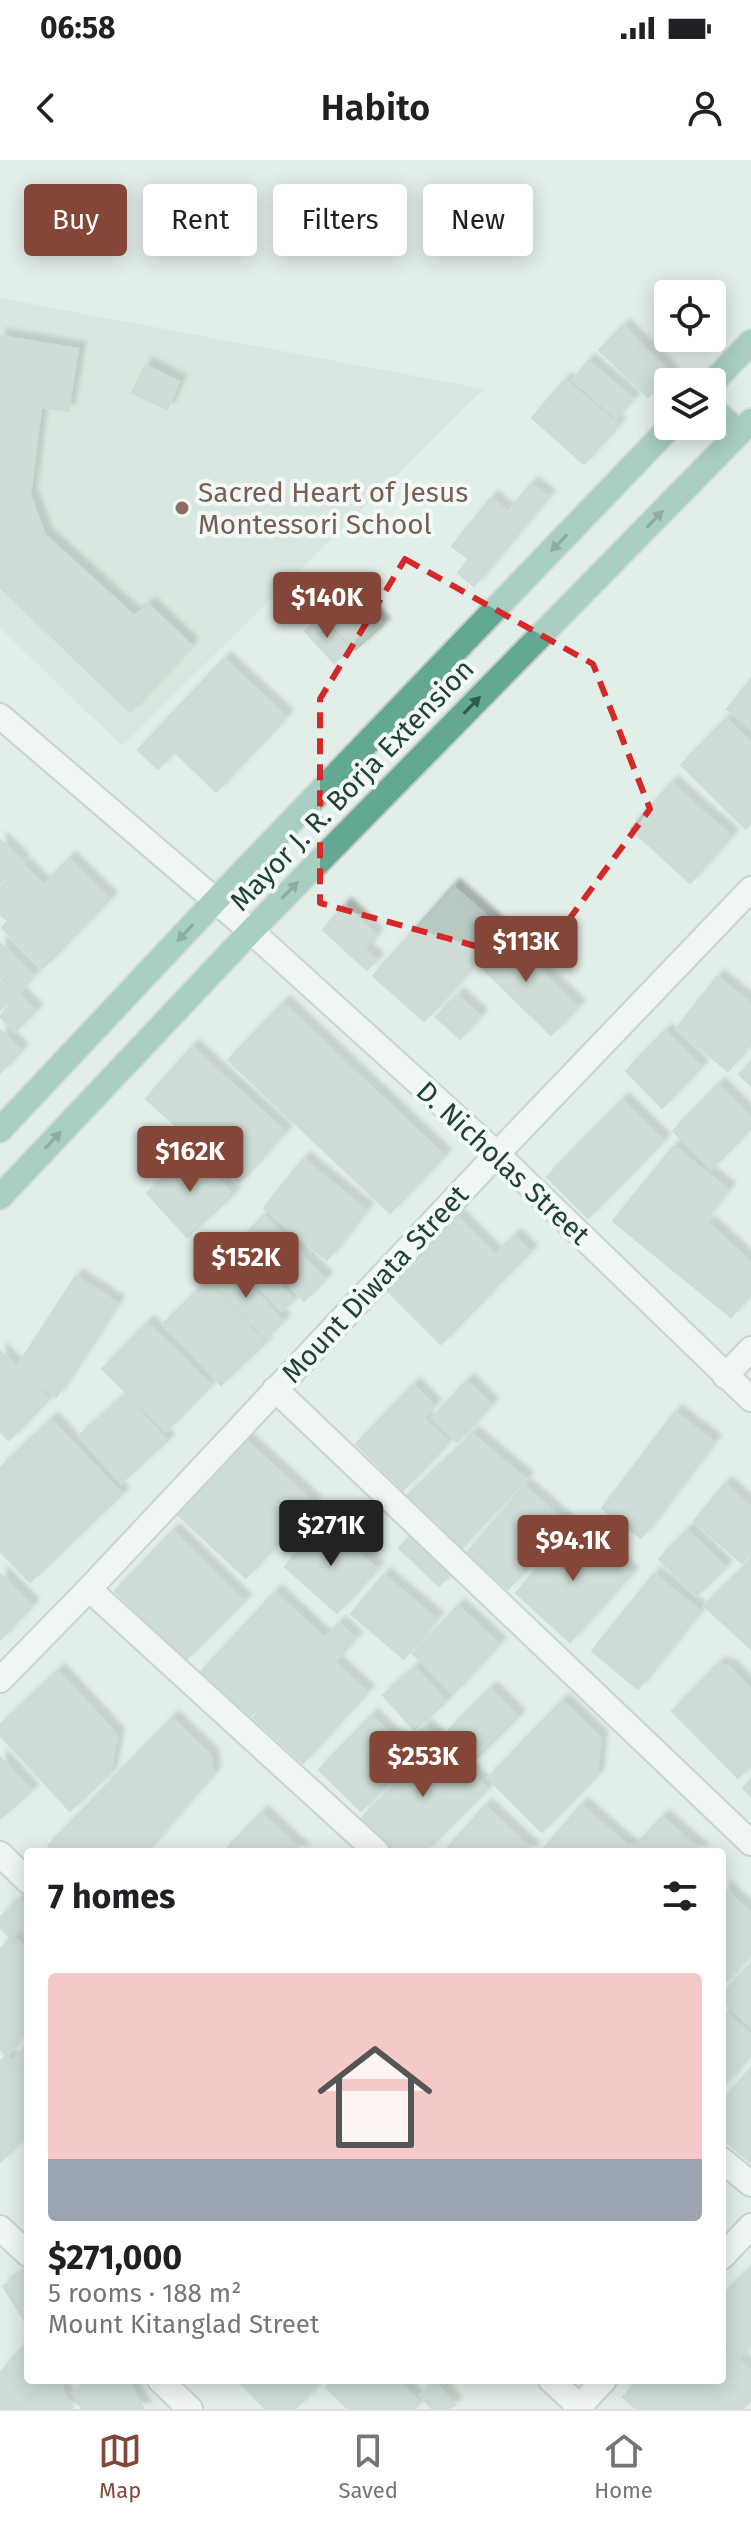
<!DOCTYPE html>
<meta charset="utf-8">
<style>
:root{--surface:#fff;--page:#f2f2f2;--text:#202124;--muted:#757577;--line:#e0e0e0;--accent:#844637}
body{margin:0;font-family:"Fira Sans",sans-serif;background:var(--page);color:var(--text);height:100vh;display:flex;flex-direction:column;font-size:30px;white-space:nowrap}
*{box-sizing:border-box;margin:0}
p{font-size:26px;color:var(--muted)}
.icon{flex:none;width:44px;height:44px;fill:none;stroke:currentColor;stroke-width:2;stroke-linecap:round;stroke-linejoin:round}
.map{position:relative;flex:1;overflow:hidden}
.sheet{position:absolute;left:24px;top:1688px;width:702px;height:536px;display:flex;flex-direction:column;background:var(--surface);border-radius:8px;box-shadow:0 4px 20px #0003}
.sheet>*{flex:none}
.guide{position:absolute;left:24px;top:24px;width:704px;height:72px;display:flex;gap:16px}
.buttons{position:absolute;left:654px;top:120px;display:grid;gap:16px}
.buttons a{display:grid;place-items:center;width:72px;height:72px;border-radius:8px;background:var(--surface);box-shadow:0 4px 20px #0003;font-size:40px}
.price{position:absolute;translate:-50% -68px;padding:0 18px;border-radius:8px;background:var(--accent);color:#fff;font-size:26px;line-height:52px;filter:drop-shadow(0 2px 4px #0008)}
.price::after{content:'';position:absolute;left:50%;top:48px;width:24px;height:18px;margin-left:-12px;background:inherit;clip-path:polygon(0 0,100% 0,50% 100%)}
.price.selected{background:#222;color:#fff}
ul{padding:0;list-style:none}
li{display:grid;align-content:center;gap:16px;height:424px;padding:0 24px}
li+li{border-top:2px solid var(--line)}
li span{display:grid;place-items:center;height:248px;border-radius:8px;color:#555}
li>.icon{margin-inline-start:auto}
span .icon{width:144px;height:144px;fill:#fffc;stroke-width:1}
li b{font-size:34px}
h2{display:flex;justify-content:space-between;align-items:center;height:96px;padding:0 24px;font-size:34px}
.tag{padding:0 28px;border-radius:8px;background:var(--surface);box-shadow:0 4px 20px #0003;font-size:28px;line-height:72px}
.tag.selected{background:var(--accent);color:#fff}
.status{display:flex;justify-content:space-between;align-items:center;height:56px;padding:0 40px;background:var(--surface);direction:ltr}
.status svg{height:22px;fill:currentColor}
header{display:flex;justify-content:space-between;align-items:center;height:104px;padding:0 24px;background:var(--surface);font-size:36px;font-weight:600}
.dock{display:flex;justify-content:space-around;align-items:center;height:112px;border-top:2px solid var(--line);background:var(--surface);font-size:22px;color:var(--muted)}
.dock a{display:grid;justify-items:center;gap:4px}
.dock .selected{color:var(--accent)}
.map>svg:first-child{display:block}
.built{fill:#d0ded7}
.building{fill:#b7c9c1;stroke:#b3c8bf;stroke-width:2;filter:url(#shadow)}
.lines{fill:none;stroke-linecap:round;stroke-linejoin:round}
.minor-casing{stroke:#a4b7af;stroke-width:28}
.major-casing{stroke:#c1cac7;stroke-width:28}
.minor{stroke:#fff;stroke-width:24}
.major{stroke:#62a893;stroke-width:24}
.oneway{fill:#305b4e}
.marked{fill:none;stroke:#d62828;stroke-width:6;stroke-dasharray:16 10;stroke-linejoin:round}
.education-dot{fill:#8d6e63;stroke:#f3faf6;stroke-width:3}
.labels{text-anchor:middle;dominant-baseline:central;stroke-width:8;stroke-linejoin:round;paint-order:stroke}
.education-label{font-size:28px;fill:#785e54;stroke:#f3faf6;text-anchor:start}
.street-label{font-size:28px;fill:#204137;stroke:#f3faf6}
</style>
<div class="status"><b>06:58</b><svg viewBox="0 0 49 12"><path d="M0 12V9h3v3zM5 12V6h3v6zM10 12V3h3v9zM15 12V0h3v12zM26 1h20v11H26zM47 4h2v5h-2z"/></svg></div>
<header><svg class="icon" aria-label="back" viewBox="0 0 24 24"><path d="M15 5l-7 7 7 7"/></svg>Habito<svg class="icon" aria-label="person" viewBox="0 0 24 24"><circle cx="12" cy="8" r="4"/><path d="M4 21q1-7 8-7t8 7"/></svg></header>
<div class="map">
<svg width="751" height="2249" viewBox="0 0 751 2249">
<defs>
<filter id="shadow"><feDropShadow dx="7" dy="-7" stdDeviation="2" flood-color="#0004"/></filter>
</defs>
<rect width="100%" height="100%" fill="#e2eee8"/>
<path class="built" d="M0 138 484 229 122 586 0 468Z"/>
<path class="building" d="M623 166 671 214 648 237 599 190Z
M0 176 78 189 68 251 41 247 30 335 45 375 134 456 149 445 191 485 130 552 0 427Z
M588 201 633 239 616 258 573 220Z
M145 205 179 222 167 249 132 233Z
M565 220 618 265 584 304 532 258Z
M531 324 548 337 474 426 458 413 469 399 452 386 491 338 508 352Z
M350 429 383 465 355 490 323 454Z
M320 458 349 489 334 503 305 471Z
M224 499 286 557 216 632 174 591 158 609 138 590Z
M751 519V569L727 549Z
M726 559 751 583V663L746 669 681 605Z
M671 623 731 676 690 723 631 669Z
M0 680 22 701 0 724Z
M69 699 110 739 43 808 2 768Z
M23 705 43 725 8 761 0 754V728Z
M453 726 498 766 467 800 474 806 424 861 373 816Z
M344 745 376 775 364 789 376 800 367 810 323 770Z
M501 772 578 847 551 875 474 800Z
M0 783 34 816 16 834 0 818Z
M717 817 751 844V883L728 911 676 869Z
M0 822 14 836 0 850Z
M19 835 35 851 15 872 0 856Z
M457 835 480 856 460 879 436 857Z
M283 843 444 996 390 1053 228 900Z
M0 870 21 891 0 913Z
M665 871 701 907 662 948 626 911Z
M192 887 285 972 239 1023 146 939Z
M751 903V926L739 914Z
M718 925 751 958V968L711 1009 673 971Z
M622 940 663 981 588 1058 547 1017Z
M674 986 728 1030 667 1105 613 1061Z
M192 990 233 1035 187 1077 147 1033Z
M303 999 366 1050 327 1100 264 1048Z
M264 1056 325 1119 304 1141 243 1077Z
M456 1056 495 1095 514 1076 530 1092 441 1184 385 1128Z
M708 1063 751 1103V1133L731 1157 667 1105Z
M242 1085 294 1140 282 1151 230 1097Z
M227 1102 283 1161 266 1178 209 1119Z
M76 1116 117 1143 56 1237 15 1210Z
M207 1122 265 1183 221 1225 163 1164Z
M147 1163 211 1225 166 1271 102 1209Z
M0 1191 49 1239 9 1280 0 1271Z
M467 1221 491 1245 457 1282 432 1258Z
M413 1225 434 1246 423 1258 449 1282 403 1330 356 1284Z
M125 1235 167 1281 121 1323 79 1276Z
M675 1252 714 1282 641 1378 602 1348Z
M51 1260 122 1334 30 1422 0 1391V1308Z
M472 1274 526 1319 456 1393 403 1340Z
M242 1277 314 1343 246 1418 175 1352Z
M725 1324 751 1347V1393L742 1403 694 1361Z
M524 1326 566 1362 508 1429 467 1393Z
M324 1362 377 1409 337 1453 285 1407Z
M576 1365 631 1414 570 1482 516 1433Z
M687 1370 725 1408 696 1436 659 1399Z
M173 1371 244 1441 185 1500 115 1431Z
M410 1376 450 1414 439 1426 399 1388Z
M751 1397V1489L704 1446 742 1409Z
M0 1414 32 1446 0 1480Z
M654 1414 700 1451 638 1529 592 1491Z
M384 1415 436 1459 404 1499 351 1454Z
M275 1432 323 1477 247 1560 199 1514Z
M458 1446 499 1484 454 1533 413 1494Z
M339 1463 355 1479 334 1502 367 1532 303 1603 253 1558Z
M718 1504 729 1507 751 1530V1605L738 1618 672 1551Z
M415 1507 446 1542 414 1570 383 1535Z
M58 1511 117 1575 110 1613 70 1651 0 1575V1565Z
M490 1529 518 1557 476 1599 448 1571Z
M562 1541 600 1578 597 1615 542 1672 488 1618Z
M371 1556 413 1597 361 1651 319 1610Z
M172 1558 211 1596 213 1614 146 1692H54L48 1686Z
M425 1566 487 1629 424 1692H388L358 1662 418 1602 409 1583Z
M0 1597 31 1631 0 1659Z
M751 1620V1636L743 1628Z
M581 1645 632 1689 629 1692H541Z
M485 1646 531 1689 529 1692H444Z
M261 1653 303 1692H224Z
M662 1657 702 1692H630Z
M723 1727 751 1754V1795L722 1825Z
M19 1740 28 1750V1762L11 1778 0 1767V1758Z
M12 1776 28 1790V1867L6 1896 0 1889V1790Z
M751 1804V1867L722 1840V1835Z
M722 1849 751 1875V1895L722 1927Z
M28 1885V1915L13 1900Z
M6 1896 28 1918V1974L0 2002V1902Z
M751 1908V2003L722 1978V1942Z
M751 2107V2186L739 2198 722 2181V2136Z
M28 2110V2162L26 2163 3 2126Z
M28 2181V2220H67L61 2227 73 2247 72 2249 0 2248V2213Z
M722 2184 751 2211V2240L742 2249H682L680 2247 678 2249H636L623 2237 639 2220H722Z
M95 2220H127L144 2249H82L72 2233Z
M237 2220H322L295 2249H266Z
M333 2220H397L420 2243 414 2249H348L326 2227Z
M435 2222 455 2245 447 2249H432L420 2235Z"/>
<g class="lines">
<g class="minor-casing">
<path id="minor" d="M0 556 251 771 497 994 751 1239
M725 1216 751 1189
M275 1229 751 1683
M89 1429 377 1692
M0 1520 89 1429 497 994 751 729
M0 1694 28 1721
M722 2000 751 2024
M0 2068 28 2094
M722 2097 751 2066
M160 2220 190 2249
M551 2220 579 2246
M577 2249 604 2220"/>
</g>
<g class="major-casing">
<path id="major" d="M712 223 751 182
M712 249 740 272
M0 970 216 740 671 266
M0 1037 251 771 751 261"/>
</g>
<use href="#minor" class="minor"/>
<use href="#major" class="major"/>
</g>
<defs><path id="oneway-solid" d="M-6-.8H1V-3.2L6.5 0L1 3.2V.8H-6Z" transform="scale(2)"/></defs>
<g class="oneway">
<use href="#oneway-solid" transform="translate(655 359) rotate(-46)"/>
<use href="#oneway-solid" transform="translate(559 383) rotate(134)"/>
<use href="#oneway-solid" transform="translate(472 545) rotate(-46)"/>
<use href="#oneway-solid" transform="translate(290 730) rotate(-46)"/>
<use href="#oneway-solid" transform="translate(185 773) rotate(133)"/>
<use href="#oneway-solid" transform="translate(53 980) rotate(-47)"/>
</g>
<path d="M0 0H751V2249H0ZM405 399 593 504 650 649 537 803 320 743V539Z" fill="#e2eee8" fill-opacity=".55" fill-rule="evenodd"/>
<path class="marked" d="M405 399 593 504 650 649 537 803 320 743V539Z"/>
<circle class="education-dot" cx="182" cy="348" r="8"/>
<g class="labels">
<g class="education-label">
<text x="198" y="332">Sacred Heart of Jesus<tspan x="198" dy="32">Montessori School</tspan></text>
</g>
<g class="street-label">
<text transform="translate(352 625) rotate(-46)">Mayor J. R. Borja Extension</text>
<text transform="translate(503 1003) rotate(43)">D. Nicholas Street</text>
<text transform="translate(375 1124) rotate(-47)">Mount Diwata Street</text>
</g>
</g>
</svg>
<div class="buttons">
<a><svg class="icon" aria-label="locate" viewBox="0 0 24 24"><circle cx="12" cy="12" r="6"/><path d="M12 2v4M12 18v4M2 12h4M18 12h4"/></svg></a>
<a><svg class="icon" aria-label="layers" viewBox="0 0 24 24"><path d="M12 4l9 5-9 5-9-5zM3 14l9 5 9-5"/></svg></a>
</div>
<b class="price" style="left:327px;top:480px">$140K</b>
<b class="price" style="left:526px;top:824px">$113K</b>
<b class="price" style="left:190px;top:1034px">$162K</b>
<b class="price" style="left:246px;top:1140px">$152K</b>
<b class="price selected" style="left:331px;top:1408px">$271K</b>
<b class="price" style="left:573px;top:1423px">$94.1K</b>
<b class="price" style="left:423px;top:1639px">$253K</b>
<div class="guide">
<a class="tag selected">Buy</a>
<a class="tag">Rent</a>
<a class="tag">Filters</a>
<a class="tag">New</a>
</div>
<section class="sheet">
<h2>7 homes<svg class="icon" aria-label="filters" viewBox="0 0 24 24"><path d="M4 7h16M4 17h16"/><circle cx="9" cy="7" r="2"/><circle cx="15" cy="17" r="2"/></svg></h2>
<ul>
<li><span style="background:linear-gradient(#f6c9c9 75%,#9aa5b1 0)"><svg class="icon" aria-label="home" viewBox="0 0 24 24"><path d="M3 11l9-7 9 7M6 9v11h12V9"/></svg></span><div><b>$271,000</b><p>5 rooms · 188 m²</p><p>Mount Kitanglad Street</p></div></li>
</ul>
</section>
</div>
<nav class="dock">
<a class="selected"><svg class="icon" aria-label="map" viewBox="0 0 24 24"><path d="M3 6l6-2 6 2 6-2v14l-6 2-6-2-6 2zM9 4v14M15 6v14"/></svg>Map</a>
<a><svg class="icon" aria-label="saved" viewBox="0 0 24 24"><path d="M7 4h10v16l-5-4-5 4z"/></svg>Saved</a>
<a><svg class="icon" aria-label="home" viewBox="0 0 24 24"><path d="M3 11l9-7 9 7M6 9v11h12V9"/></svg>Home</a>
</nav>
